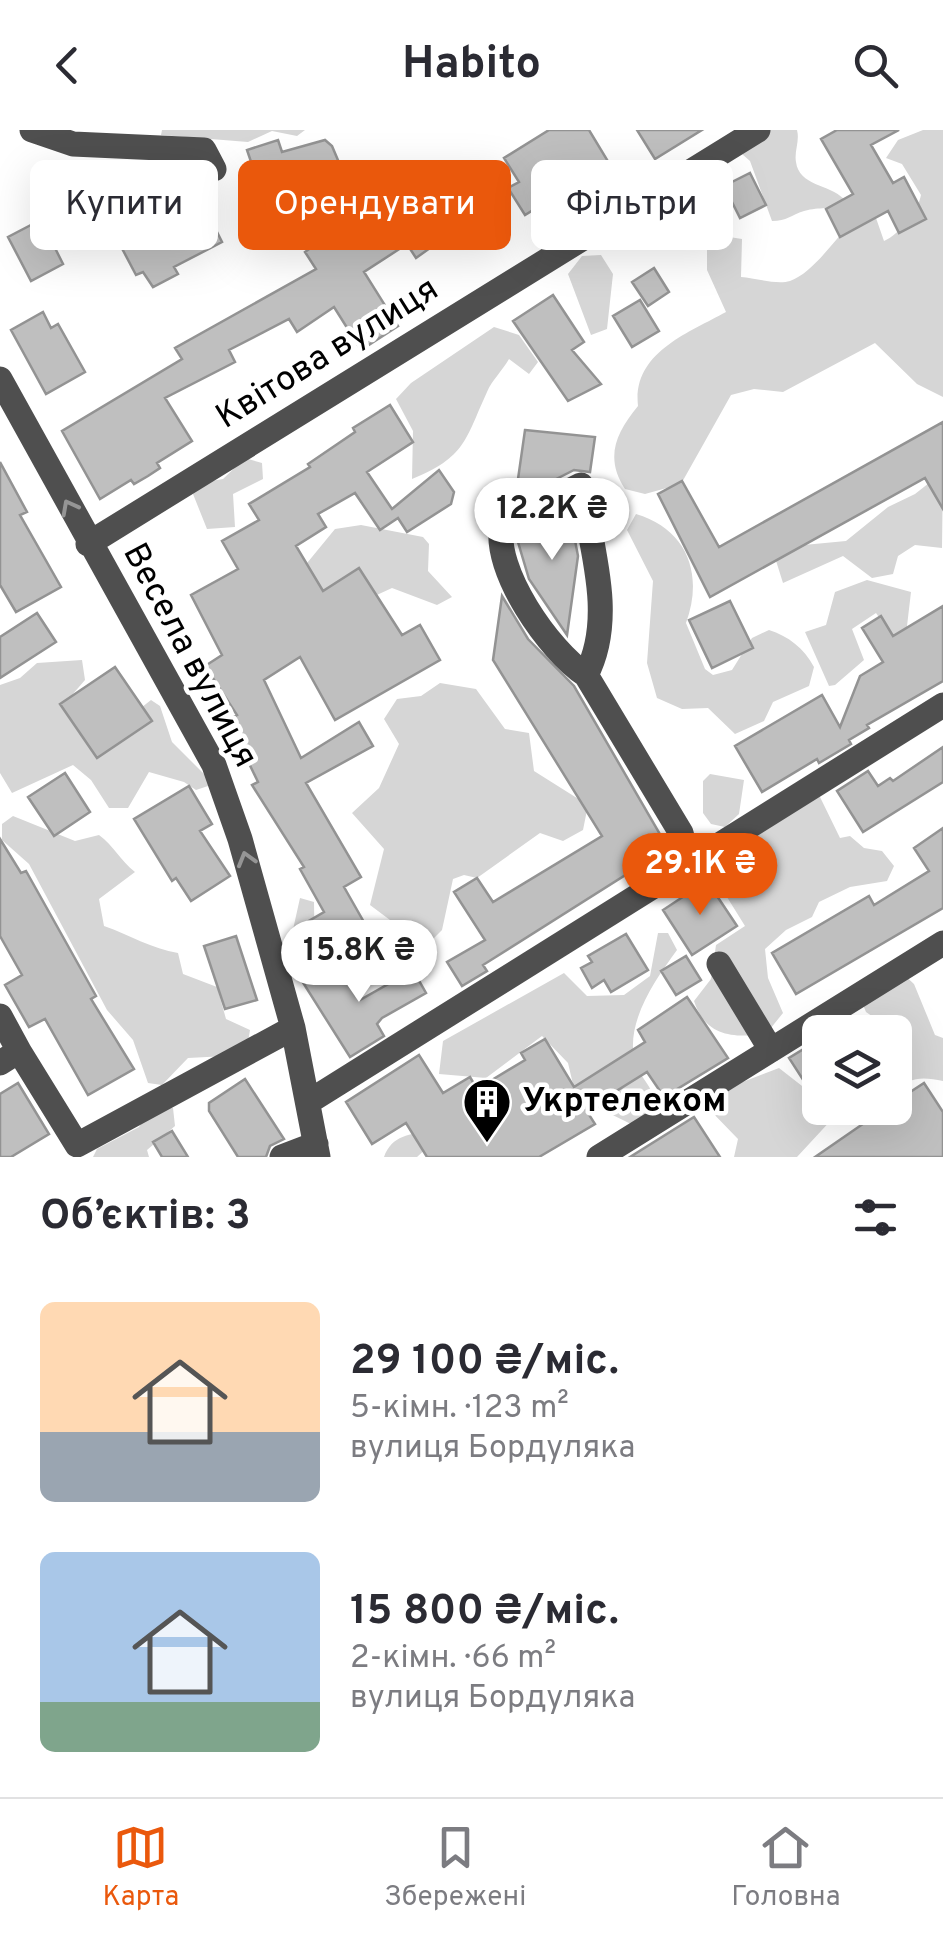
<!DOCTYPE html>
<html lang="uk">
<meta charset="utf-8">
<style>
:root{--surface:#fff;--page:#f7f7f7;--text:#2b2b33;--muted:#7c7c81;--line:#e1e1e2;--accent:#ea580c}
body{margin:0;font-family:Overpass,sans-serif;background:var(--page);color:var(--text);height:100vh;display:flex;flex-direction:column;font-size:38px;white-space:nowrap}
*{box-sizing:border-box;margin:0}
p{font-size:32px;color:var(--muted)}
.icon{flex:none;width:55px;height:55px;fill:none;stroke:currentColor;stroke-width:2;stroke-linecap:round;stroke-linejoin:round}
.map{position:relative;height:1027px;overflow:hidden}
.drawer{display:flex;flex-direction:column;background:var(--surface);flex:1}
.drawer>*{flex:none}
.top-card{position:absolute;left:30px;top:30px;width:885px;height:90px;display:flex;gap:20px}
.tools{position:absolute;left:802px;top:885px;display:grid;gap:20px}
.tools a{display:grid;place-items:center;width:110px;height:110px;border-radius:15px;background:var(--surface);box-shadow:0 10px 40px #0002;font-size:50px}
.price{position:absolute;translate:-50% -85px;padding:0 22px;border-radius:35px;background:#fff;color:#222;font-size:32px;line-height:65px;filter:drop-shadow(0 2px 5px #0008)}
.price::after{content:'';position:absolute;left:50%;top:60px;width:30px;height:22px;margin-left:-15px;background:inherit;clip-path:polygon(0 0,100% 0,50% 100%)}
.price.current{background:var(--accent);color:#fff}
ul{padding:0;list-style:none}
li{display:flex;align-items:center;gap:30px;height:250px;padding:0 40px}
li span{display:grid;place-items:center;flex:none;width:280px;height:200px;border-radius:15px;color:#555}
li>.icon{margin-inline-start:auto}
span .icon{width:120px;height:120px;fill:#fffc;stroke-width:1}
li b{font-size:42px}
h2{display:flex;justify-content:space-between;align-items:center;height:120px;padding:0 40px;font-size:42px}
.pill{padding:0 35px;border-radius:15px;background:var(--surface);box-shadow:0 10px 40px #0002;font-size:35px;line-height:90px}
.pill.current{background:var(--accent);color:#fff}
header{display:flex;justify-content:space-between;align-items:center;height:130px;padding:0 40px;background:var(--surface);font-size:45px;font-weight:700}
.menu{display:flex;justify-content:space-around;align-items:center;height:140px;border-top:2px solid var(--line);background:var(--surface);font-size:28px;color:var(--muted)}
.menu a{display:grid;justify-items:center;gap:5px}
.menu .current{color:var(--accent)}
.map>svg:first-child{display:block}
.green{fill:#d6d6d6}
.building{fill:#bfbfbf;stroke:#939393;stroke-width:2.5}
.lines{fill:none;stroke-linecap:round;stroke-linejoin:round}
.minor{stroke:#4f4f4f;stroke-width:25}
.oneway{stroke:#959595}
.labels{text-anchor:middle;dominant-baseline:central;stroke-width:9;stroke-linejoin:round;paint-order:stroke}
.street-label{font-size:35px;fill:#000;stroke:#fff}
.poi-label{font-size:35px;font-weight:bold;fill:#000;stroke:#fff;text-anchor:start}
</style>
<header><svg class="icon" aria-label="back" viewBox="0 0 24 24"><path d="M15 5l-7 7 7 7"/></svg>Habito<svg class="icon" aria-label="search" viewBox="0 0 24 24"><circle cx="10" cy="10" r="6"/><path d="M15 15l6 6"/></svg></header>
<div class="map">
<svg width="943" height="1027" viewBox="0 0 943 1027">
<rect width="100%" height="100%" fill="#fff"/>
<path class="green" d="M162 0H305L297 6 272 1 248 12 161 5Z
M759 0H797C800 11 794 21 796 32 799 56 829 54 844 69 829 82 821 76 804 81 791 85 787 91 772 91L750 31 742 24Z
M923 0H943V267L917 254 875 213 783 262 754 259 731 265 681 354 645 364 625 359C605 328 615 304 638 276 632 223 688 203 726 182L707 140V119L723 106 742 109 741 147C755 148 777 155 790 151 815 142 836 106 856 89L876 88 884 111C900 104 918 81 921 65L902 34 886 28 898 10Z
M601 125 613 144 607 199 591 205 568 144 582 126Z
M494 197 519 205 538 232 529 244 509 229C503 240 492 250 487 262 465 310 466 327 412 349L413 301 396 269 411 253Z
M245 328 262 333 263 349 233 364 235 397 207 399 193 364 199 353 223 349Z
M943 342 942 418 915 415 898 426 893 444 872 448 843 426 783 453 772 418 846 411 888 377 915 364Z
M636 384C687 399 704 444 686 493L705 539 713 545 732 540 752 508 769 500C788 506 804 518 814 537L809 556 773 572 764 591 735 604 708 578 682 579 657 568 647 533 653 451 627 400Z
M361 395 423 407 429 414 428 441 452 467 437 475 392 458 329 487 289 455 335 399Z
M867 450 911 462 907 496 920 521 907 528 876 483 852 499 864 530 835 555 829 556 805 502 826 495 835 462Z
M82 530 85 550 72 565 76 578 137 581 151 570 160 576 172 612 214 654 196 660 184 652 149 642 128 678H109L91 650 73 635 12 663 0 643V555L20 548 37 533Z
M440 553 476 559 505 599 529 603 534 641 588 675 583 700 563 711 540 703 477 748 464 745 453 749 442 800 433 809 398 796 370 775 384 719 352 683 379 658 399 614 384 589 397 569 421 566Z
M710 644 744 650 739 684 725 697 711 694 703 683V651Z
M820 667 840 708 850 706 864 718 882 721 894 736 887 751 850 757 819 772 812 787 786 800 765 819 768 848 783 883 766 904C733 908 706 907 694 871L711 849 716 815 745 796 717 751V741L780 671Z
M13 686 75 711 99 705C114 716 120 730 135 742L99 769 104 796C130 805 152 819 178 823L183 844 217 857 226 889 250 900 247 918 226 926 188 928 162 955 148 953 133 910 107 880 29 734 2 710V694Z
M300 768 314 772 315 841 302 844 286 831Z
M658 803H668L677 820C655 850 627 890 634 928 637 947 658 959 655 979L635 996 576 967 568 933 542 906 486 948 439 944 443 911 564 843 587 866 624 865 650 846Z
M900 841 914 854 935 905 943 908V951C923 947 908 946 895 964V902L866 882 859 865Z
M779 938 820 970V978L831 979 834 987 797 1027H734L738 1009 706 976 740 953Z
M153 974 173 978 175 996 147 1020 149 1027H93L97 1019 139 997Z
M431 1001 430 1015 417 1027H384C392 1005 410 1004 431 1001Z"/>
<path class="building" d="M549 0H589L609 33 525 85 508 58 519 52 504 28Z
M637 0H702L655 29Z
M837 0H899L871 15 893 53 904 47 926 89 899 103 888 81 840 107 826 79 853 64 821 9Z
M278 10 282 22 325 10 332 16 340 35 320 45 342 97 347 94 362 118 397 94 384 75 402 64 437 113 416 128 407 114 364 142 398 196 361 220 334 177 297 202 289 189 229 220 235 232 165 268 192 311 157 333 160 338 148 346 134 354 131 350 100 369 62 301 182 229 175 218 316 139 305 122 316 114 292 56 263 67 247 20Z
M750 43 766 75 740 88 724 56Z
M88 44 112 84 55 118 63 134 31 151 8 107 71 74 62 59Z
M201 70 222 112 174 137 178 144 153 157 143 142 136 145 116 107 169 78 172 85Z
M654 138 669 162 648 176 632 152Z
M553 165 584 212 572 220 601 254 568 271 513 191Z
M640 170 659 201 632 217 613 186Z
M43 182 51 198 58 194 85 242 46 264 11 200Z
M390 275 413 312 367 342 392 379 439 340 454 362 451 374 407 402 398 388 380 400 355 363 318 384 326 397 296 416 323 461 359 438 402 505 420 495 440 530 335 590 300 527 264 550 301 628 359 592 373 616 306 653 361 747 344 757 369 801 325 826 307 792 324 782 300 739 304 737 252 655 258 652 228 590 237 585 205 536 222 525 191 465 238 439 222 411 259 390 249 374 310 337 308 334 355 302 353 298Z
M943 292V379L925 348 710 467 658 364 682 351 719 417Z
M525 300 595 307 590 342 574 340 515 370Z
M0 332 27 382 20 385 61 457 16 482 0 455Z
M569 379 578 426 567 505 529 449 518 412V405Z
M502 466 528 509 574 556 668 718 483 835 487 841 462 856 447 832 485 810 454 762 477 748 493 772 602 706 493 530Z
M730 471 753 518 712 538 689 490Z
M943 476V551L867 595 869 598 849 610 851 614 819 633 817 629 762 662 735 616 822 565 840 597 860 546 883 532 862 498 881 486 893 506Z
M37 483 56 512 0 548V507Z
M115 537 152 591 97 628 60 574Z
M943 617V652L863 702 837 661 868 641 878 656 890 648 893 651Z
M65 643 90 682 54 706 28 667Z
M189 656 212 694 200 701 230 746 191 771 176 748 172 751 134 689Z
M943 698V778L796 864 772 823 869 766 874 775 929 741 914 718Z
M0 709 21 743 26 741 96 866 91 869 134 939 88 965 45 889 29 897 5 855 22 845 0 806Z
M707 751 737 796 692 825 663 780Z
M626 804 648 840 611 862 604 850 592 858 581 838 592 832 588 826Z
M236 806 257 870 225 879 204 816Z
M686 826 701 850 676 865 661 841Z
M338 831 360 870 413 840 426 863 382 888 377 894 384 906 350 927 302 851Z
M687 867 728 928 664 967 647 942 586 980 595 994 539 1027H427L406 993 372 1014 346 972 419 925 443 963 470 947 477 959 525 930 521 923 545 909 574 957 645 912 638 900Z
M820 909V976L789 928Z
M245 949 284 1009 270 1016 266 1027H238L209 981V973Z
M18 953 49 1004 11 1027H0V964Z
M924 953 943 982V1027H815L886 978H895V972Z
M694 987 720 1027H630Z
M172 1001 188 1027H162L153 1012Z"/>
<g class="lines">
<path class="minor" d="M32 0 73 14 204 20 214 39
M0 249 214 635 240 709 293 898 318 1027
M88 414 758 0
M586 545C616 488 591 417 581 355L502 395C492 439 549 521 586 545L681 703 689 733
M719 834 771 920
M0 886 19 921 0 933
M19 921 77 1015 293 898
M310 971 943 575
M282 1027 316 1014
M599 1027 943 813"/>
</g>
<defs><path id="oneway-chevron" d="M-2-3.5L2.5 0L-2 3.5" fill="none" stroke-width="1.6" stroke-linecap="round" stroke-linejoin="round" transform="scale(2.5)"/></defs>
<g class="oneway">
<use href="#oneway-chevron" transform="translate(69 377) rotate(-118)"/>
<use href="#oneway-chevron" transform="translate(246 729) rotate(-106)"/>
</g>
<defs>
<g id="building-pin" transform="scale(2.5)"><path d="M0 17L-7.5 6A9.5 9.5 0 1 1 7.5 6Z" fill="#000" stroke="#fff"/><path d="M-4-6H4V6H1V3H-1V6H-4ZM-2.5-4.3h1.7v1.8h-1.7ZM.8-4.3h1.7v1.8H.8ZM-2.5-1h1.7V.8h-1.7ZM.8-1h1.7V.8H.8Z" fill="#fff"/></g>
</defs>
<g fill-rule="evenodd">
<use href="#building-pin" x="487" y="972"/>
</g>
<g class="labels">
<g class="street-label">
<text transform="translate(328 224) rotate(-32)">Квітова вулиця</text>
<text transform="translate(189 526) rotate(62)">Весела вулиця</text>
</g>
<g class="poi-label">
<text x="522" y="972">Укртелеком</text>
</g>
</g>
</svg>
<div class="tools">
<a><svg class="icon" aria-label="layers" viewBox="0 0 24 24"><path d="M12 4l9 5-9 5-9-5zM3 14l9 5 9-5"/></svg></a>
</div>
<b class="price" style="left:552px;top:433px">12.2K ₴</b>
<b class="price current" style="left:700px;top:788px">29.1K ₴</b>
<b class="price" style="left:359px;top:875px">15.8K ₴</b>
<div class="top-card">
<a class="pill">Купити</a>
<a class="pill current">Орендувати</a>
<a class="pill">Фільтри</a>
</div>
</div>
<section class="drawer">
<h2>Об’єктів: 3<svg class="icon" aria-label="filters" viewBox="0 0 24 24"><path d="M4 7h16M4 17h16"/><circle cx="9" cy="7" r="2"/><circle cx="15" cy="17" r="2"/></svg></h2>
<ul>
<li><span style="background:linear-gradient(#ffd9b3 65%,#9aa5b1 0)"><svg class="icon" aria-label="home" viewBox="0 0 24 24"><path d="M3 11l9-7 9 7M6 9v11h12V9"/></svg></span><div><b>29 100 ₴/міс.</b><p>5-кімн. · 123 m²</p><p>вулиця Бордуляка</p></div></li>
<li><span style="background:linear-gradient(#a9c7e8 75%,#7fa58c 0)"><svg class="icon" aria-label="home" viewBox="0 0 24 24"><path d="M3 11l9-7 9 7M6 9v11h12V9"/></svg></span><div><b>15 800 ₴/міс.</b><p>2-кімн. · 66 m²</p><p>вулиця Бордуляка</p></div></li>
</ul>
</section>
<nav class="menu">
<a class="current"><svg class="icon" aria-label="map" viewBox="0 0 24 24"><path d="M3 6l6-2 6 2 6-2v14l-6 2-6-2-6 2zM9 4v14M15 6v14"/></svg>Карта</a>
<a><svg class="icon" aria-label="saved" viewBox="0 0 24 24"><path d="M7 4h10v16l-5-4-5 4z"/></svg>Збережені</a>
<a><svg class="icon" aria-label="home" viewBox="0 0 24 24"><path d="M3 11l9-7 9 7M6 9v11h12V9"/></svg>Головна</a>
</nav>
